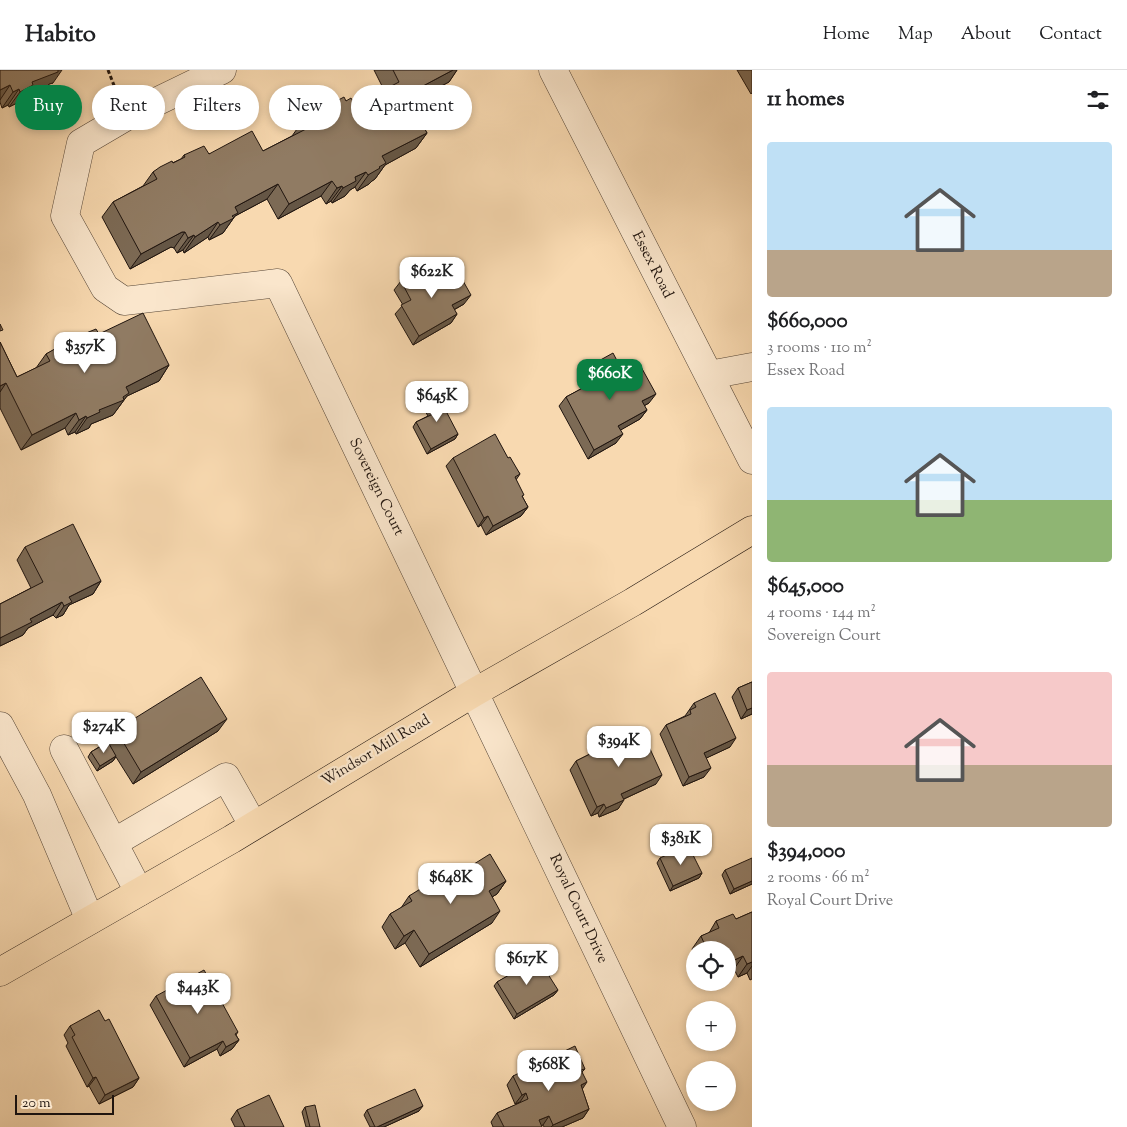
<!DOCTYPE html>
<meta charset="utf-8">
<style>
:root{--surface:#fff;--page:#f6f6f6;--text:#202124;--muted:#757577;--line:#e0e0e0;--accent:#0b8043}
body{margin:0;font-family:"Sorts Mill Goudy",serif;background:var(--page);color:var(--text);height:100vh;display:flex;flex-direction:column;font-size:19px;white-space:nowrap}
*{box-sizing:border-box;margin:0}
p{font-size:16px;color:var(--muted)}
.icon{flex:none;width:28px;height:28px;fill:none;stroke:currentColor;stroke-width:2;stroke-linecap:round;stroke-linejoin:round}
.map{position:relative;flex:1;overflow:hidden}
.drawer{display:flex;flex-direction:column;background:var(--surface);width:375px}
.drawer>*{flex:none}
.banner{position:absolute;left:15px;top:15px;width:475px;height:45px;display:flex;gap:10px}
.buttons{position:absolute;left:686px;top:871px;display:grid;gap:10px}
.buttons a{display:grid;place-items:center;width:50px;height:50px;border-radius:50%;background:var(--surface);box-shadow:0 2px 8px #0003;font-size:25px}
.scale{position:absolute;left:15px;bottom:12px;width:99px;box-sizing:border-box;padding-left:5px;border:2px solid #20150f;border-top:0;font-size:14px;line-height:18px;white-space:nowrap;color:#20150f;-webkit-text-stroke:4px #fae6cc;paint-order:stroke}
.price{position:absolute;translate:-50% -42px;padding:0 11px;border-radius:10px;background:#fff;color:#222;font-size:16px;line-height:32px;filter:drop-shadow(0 1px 2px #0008)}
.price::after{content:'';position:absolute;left:50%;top:30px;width:15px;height:11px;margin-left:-8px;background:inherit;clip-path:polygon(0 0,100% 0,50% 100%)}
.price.on{background:var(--accent);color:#fff}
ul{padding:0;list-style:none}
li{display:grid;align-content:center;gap:10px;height:265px;padding:0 15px}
li span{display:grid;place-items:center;height:155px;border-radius:5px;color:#555}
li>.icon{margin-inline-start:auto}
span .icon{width:90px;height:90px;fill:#fffc;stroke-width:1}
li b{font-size:21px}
h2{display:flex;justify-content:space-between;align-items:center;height:60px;padding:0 15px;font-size:21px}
.pill{padding:0 18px;border-radius:22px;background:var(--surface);box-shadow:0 2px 8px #0003;font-size:18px;line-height:45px}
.pill.on{background:var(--accent);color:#fff}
header{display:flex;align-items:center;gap:30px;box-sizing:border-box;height:70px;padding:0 25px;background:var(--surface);border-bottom:1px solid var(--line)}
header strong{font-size:24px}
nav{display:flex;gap:28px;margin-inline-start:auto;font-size:18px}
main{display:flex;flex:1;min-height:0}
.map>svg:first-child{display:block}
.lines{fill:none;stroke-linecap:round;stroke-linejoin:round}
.minor-casing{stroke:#564637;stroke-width:29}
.major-casing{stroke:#20150f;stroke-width:29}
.path{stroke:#20150f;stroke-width:3;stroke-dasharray:4 2.5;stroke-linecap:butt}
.minor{stroke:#fae6cc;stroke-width:28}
.major{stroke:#f8d9b0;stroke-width:28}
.wall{fill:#7c6a55;stroke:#20150f}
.shaded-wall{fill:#655645;stroke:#20150f}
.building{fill:#907b63;stroke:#20150f}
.labels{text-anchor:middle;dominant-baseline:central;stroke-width:4.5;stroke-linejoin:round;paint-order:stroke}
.street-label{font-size:15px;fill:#20150f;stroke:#fae6cc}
</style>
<header>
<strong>Habito</strong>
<nav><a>Home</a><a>Map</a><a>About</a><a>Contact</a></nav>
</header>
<main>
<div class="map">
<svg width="752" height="1057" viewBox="0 0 752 1057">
<rect width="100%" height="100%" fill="#f8d9b0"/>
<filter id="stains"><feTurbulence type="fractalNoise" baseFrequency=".004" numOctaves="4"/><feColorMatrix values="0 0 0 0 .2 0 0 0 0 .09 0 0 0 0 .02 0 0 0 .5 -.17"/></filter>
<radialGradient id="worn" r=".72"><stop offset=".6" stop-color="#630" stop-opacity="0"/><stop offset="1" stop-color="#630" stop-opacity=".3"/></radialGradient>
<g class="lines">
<g class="minor-casing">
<path id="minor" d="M222 0 127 46 81 73 65 146 105 218 124 231 278 213 682 1057
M553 0 752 390
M709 305 752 297
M0 656 37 725 90 850
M64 679 139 822
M113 773 226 707 253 755"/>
</g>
<g class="major-casing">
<path id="major" d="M0 902 232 769 475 622 633 532 752 460"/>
</g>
<path class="path" d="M108 0 115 18"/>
<use href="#minor" class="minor"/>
<use href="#major" class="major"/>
</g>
<path class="wall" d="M0 0 53 13 49 14 47 17 26 26 23 30 9 37 8 35 2 38 0 32Z
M374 0H457L449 12 410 32 427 63 416 78 385 95 375 109 372 111 369 114 357 121 355 117 350 120 345 126 332 133 331 131 326 134 321 126 278 149 267 129 235 146 223 163 209 170 208 167 184 183 183 180 177 183 174 178 171 177 130 199 102 147 113 132 143 116 153 102 181 89 184 85 263 81 292 66 302 52 326 41 329 35 346 31 355 35 384 20Z
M737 0H752V23L751 24Z
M401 211 439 213 464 234 454 240 457 244 451 253 413 275 395 244 403 235 394 220Z
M99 264 169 295 159 311 127 326 113 345 91 354 89 358 76 364 75 362 68 365 65 358 21 380 0 338V272L17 307 36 298 46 284 71 272 74 268Z
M595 293 624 304 649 333 644 336 647 340 640 349 620 360 616 373 588 389 559 336 566 327 594 312 589 302Z
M424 329 458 364 455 369 427 384 413 357 416 352 428 346 421 334Z
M453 388H508L520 404 516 410 523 428 528 437 521 446 486 465 481 455 478 457 446 396Z
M25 477 101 511 93 524 69 535 63 545 56 548 53 545 28 558 23 565 0 576V534L31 518 17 490Z
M752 612V645V644L741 649 732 627 738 618Z
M694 633 730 677 706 688 704 707 683 716 660 664 666 655 685 646Z
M116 660 218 661 133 714 116 687 113 691 97 701 88 687 91 682 107 672Z
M603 674 656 714 624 729 618 739 599 747 598 743 591 746 570 700 576 691 598 680Z
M660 788 702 803 699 808 670 821 657 793Z
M725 800 752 814 730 824 722 805Z
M450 809 506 811 497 824 492 827V853L420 897 405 873 395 879 382 857 390 844 401 838 409 826Z
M752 842V909L750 910 747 903 738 907 734 899 728 902V880H695V885L692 879 701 866 709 863 716 851 736 849Z
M527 896 558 920 554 925 514 949 494 916 497 912Z
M156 926 238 962 236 965 239 970 232 979 220 986 217 979 184 997 150 935Z
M105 951 139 1008 133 1017 99 1034 89 1016 87 1017 66 976 68 973 64 965 70 956Z
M585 999 582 1002V1019L589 1039 583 1048 562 1057H544L543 1055H541V1057H493L491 1052 497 1043 520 1033 515 1034 507 1015 513 1006Z
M305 1037 320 1057H306L302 1042Z
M237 1040 284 1057H235L231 1049Z
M367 1040 419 1041 384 1057H370L364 1045Z"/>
<path class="shaded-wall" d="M53 0H62L53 13 49 14 47 17 26 26 23 30 9 37 20 22 32 12Z
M453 0H457L449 12 395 40 406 25Z
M10 15 0 30V20Z
M19 19 8 35 2 38 13 22Z
M427 63 416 78 385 95 375 109 372 111 369 114 357 121 382 86Z
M366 102 355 117 350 120 345 126 332 133 343 118 355 107Z
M332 111 321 126 278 149 289 134Z
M278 114 267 129 235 146 223 163 209 170 220 155 235 137Z
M342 116 331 131 326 134 337 118Z
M218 152 208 167 184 183 195 167Z
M182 162H185L174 178 171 177 130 199 141 184Z
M194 165 183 180 177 183 188 168Z
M471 225 464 234 446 244 452 235Z
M457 244 451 253 413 275 419 266Z
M169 295 159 311 127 326 113 345 91 354 89 358 76 364 87 348 99 340 126 317Z
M6 313 0 322V316Z
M656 324 649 333 636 340 642 331Z
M647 340 640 349 612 365 618 356Z
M76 343 65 358 21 380 32 365Z
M86 346 75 362 68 365 79 350Z
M458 364 455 369 427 384 431 379Z
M623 364 616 373 588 389 594 380Z
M528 437 521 446 486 465 493 456Z
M488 446 481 455 478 457 484 448Z
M101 511 93 524 69 535 63 545 56 548 64 536 69 527Z
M62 532 53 545 28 558 23 565 0 576V568L30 549Z
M752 638V644L741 649 747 640Z
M227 649 218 661 133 714 141 702Z
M736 668 730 677 698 692 704 683Z
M116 686 113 691 97 701 100 696Z
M711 698 704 707 683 716 689 707Z
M662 705 656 714 615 733 621 724Z
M624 730 618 739 599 747 606 738Z
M604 734 598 743 591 746 597 737Z
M702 803 699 808 670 821 673 816Z
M506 811 497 824 480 834 489 821Z
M752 811V814L730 824 734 819Z
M500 841 492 853 420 897 429 884Z
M414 860 405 873 395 879 404 866Z
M743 886 734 899 728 902V893Z
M752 892V896L747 903 738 907 747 894Z
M558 920 554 925 514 949 517 944Z
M239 970 232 979 220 986 226 977Z
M223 971 217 979 184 997 190 988Z
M96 1007 89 1016 87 1017 93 1008Z
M139 1008 133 1017 99 1034 105 1025Z
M587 1012 581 1021V1015Z
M526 1023 520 1032 515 1034 522 1025Z
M423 1036 419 1041 384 1057H377Z
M589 1039 583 1048 562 1057H551L553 1055Z
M549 1046 543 1055 537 1057 539 1050Z"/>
<path class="building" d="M0 0H58V2L32 12 33 15 20 22 19 19 13 22 10 15 0 20Z
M393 0H453L406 25 427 63 382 86 386 93 379 97 380 98 368 105 366 102 355 107 356 111 343 118 342 116 337 118 332 111 289 134 278 114 235 137 238 143 232 146 234 148 220 155 218 152 195 167 194 165 188 168 185 162H182L141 184 113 132 157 109 153 102 160 97 172 91 173 93 185 87 184 85 204 76 209 84 252 61 263 81 306 59 302 52 306 48 319 41 321 43 331 38 329 35 344 27 346 31 351 28 355 35 399 12Z
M429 195 439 213 458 202 471 225 452 235 457 244 419 266 401 235 411 230 401 211Z
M143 243 169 295 126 317 129 323 123 327 124 330 99 340 100 342 87 348 86 346 79 350 76 343 32 365 6 313 0 316V272L17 307 50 291 46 284 65 273 66 275 74 270V268L96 259 99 264Z
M0 254 3 260 0 261Z
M613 283 624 304 640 295 656 324 642 331 647 340 618 356 623 364 594 380 566 327 603 307 595 293Z
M436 322 458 364 431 379 416 352 433 344 424 329Z
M495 364 508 388 510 387 520 404 515 407 524 425 522 426 528 437 493 456 488 446 484 448 453 388Z
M73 454 101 511 69 527 72 532 64 536 62 532 30 549 32 552 0 568V534L43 512 25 477Z
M201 607 227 649 141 702 116 660Z
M752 612V638L747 640 738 618Z
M715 623 736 668 704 683 711 698 689 707 666 655 691 644 690 640 696 637 694 633Z
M640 657 662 705 621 724 624 730 606 738 604 734 597 737 576 691 604 677 603 674Z
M108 672 116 686 100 696 91 682Z
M688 775 702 803 673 816 660 788Z
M490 784 506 811 489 821 500 841 429 884 414 860 404 866 390 844 412 831 409 826 446 803 450 809Z
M752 788V811L734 819 725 800Z
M752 842V892L747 894 743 886 728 893V880H707L701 866 719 858 716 851 733 844 736 849Z
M539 890 558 920 517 944 497 912 526 895 527 896Z
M204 900 238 962 235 964 239 970 226 977 223 971 190 988 156 926Z
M99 940 105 951 109 949 139 1008 105 1025 96 1007 93 1008 72 967 75 965 70 956Z
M575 976 585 999 581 1000 587 1012 581 1015 589 1039 553 1055 549 1046 539 1050 542 1057H504L497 1043 528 1029 526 1023 522 1025 513 1006Z
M415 1019 423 1036 377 1057H375L367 1040Z
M269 1025 284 1057H245L237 1040Z
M315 1035 320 1057H310L305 1037Z"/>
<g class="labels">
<g class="street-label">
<text transform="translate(652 195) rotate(63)">Essex Road</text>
<text transform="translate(376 417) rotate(64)">Sovereign Court</text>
<text transform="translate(376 681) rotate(-31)">Windsor Mill Road</text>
<text transform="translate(578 839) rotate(65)">Royal Court Drive</text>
</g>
</g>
<rect width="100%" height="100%" filter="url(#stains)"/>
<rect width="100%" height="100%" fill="url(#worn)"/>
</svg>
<div class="buttons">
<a><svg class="icon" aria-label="locate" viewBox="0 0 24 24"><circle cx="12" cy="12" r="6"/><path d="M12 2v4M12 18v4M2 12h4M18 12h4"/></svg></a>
<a>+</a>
<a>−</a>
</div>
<div class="scale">20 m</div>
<b class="price" style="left:432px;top:229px">$622K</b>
<b class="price" style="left:85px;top:304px">$357K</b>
<b class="price on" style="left:610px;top:331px">$660K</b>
<b class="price" style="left:437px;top:353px">$645K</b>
<b class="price" style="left:104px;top:684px">$274K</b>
<b class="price" style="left:619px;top:698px">$394K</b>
<b class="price" style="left:681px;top:796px">$381K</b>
<b class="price" style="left:451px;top:835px">$648K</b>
<b class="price" style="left:527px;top:916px">$617K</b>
<b class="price" style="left:198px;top:945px">$443K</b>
<b class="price" style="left:549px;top:1022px">$568K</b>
<div class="banner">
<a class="pill on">Buy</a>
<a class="pill">Rent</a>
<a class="pill">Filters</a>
<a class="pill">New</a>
<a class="pill">Apartment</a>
</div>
</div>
<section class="drawer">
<h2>11 homes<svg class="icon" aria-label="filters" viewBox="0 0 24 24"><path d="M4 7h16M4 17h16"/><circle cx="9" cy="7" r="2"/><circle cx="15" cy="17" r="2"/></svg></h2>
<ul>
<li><span style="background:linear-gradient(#bfe0f5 70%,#b9a48a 0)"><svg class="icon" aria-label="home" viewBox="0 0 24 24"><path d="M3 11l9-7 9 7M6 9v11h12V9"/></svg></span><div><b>$660,000</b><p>3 rooms · 110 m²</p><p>Essex Road</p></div></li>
<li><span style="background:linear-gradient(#bfe0f5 60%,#8fb573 0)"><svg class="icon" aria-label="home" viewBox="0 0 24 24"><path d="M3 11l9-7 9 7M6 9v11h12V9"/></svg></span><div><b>$645,000</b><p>4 rooms · 144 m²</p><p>Sovereign Court</p></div></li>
<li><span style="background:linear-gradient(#f6c9c9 60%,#b9a48a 0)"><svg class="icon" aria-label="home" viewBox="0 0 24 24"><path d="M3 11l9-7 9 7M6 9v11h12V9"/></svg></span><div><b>$394,000</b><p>2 rooms · 66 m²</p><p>Royal Court Drive</p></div></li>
</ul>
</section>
</main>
